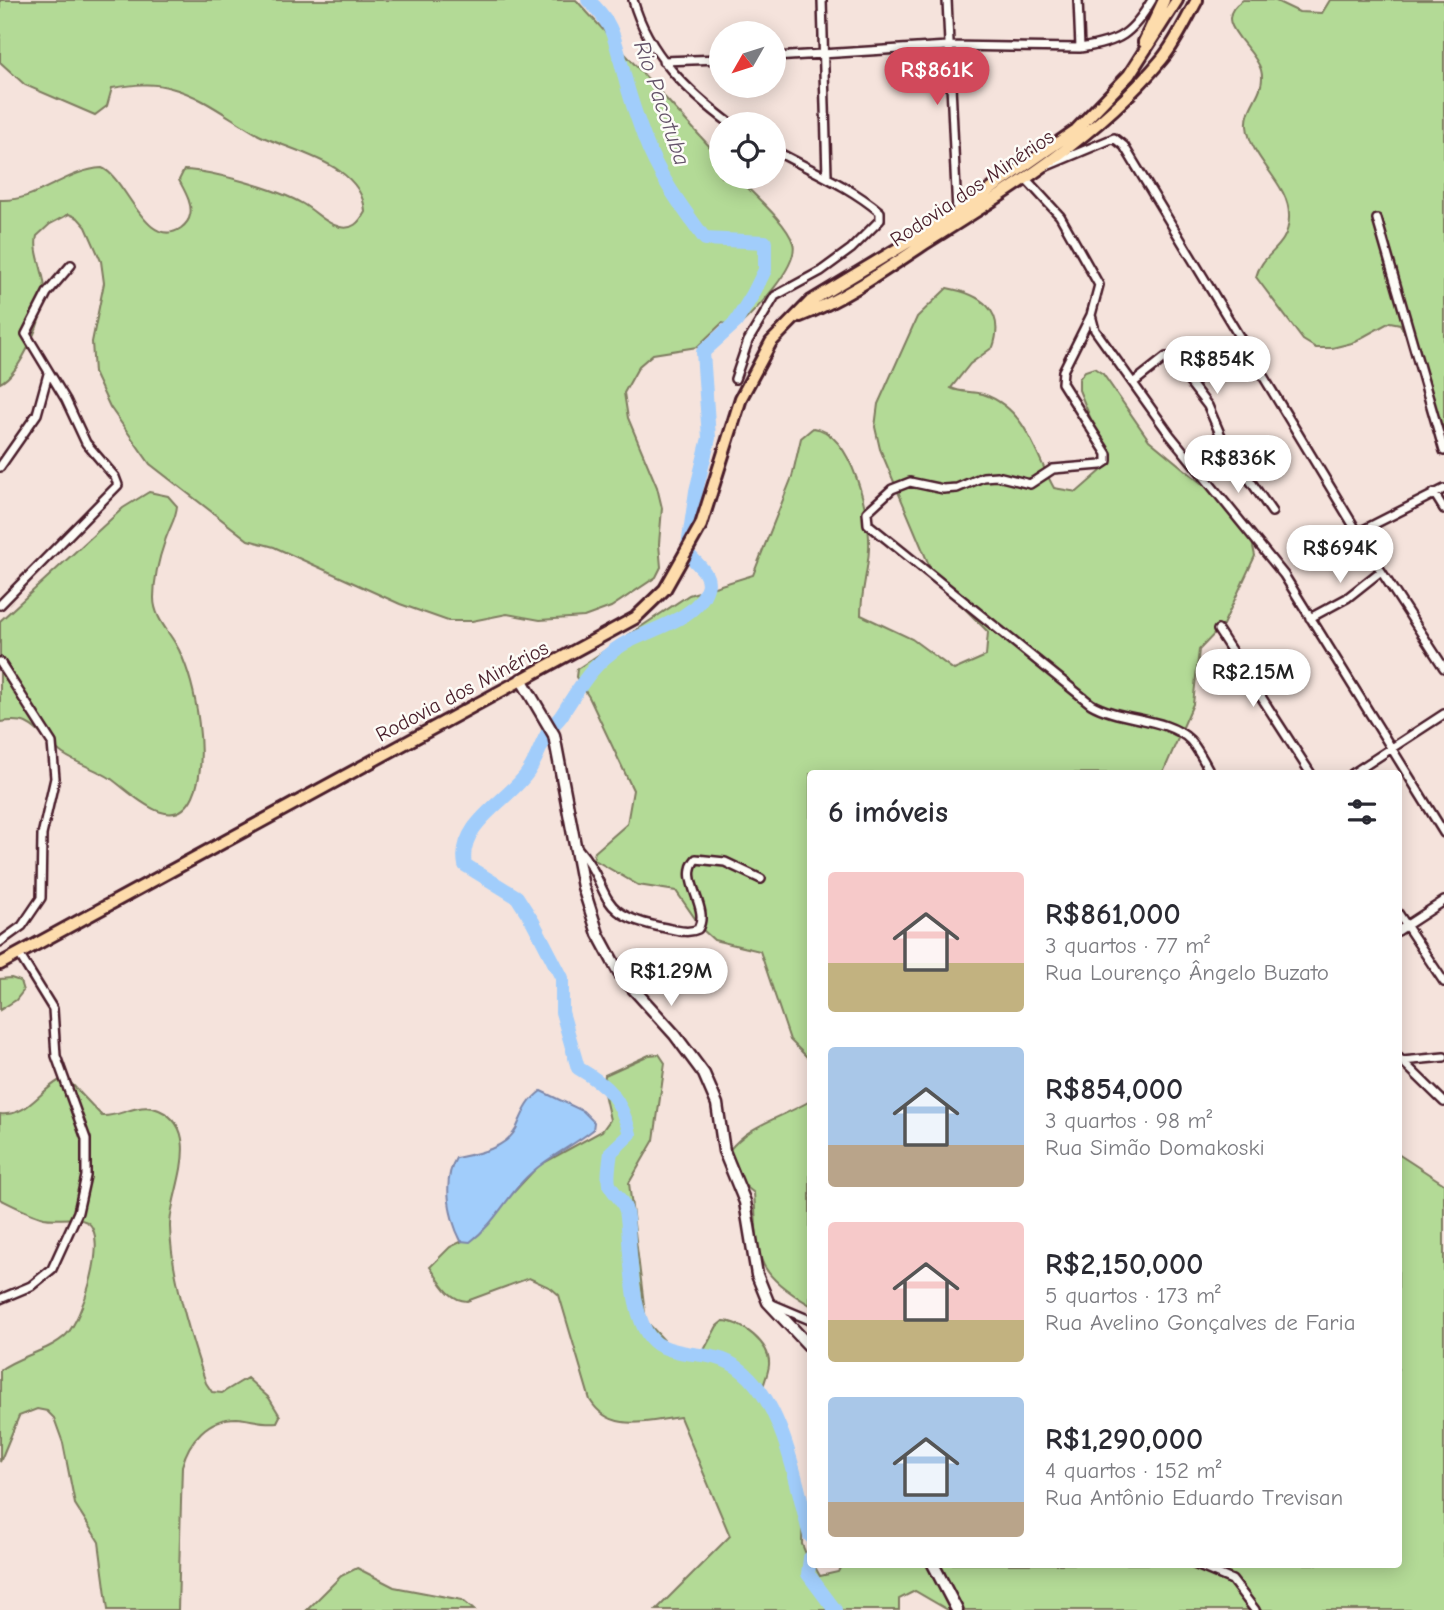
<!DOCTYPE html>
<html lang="pt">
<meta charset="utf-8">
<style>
:root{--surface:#fff;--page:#f2f2f3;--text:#2b2b33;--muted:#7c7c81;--accent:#d1495b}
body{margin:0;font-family:"Comic Neue",sans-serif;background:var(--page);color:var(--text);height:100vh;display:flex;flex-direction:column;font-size:26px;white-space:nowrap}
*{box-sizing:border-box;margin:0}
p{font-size:23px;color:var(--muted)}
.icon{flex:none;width:38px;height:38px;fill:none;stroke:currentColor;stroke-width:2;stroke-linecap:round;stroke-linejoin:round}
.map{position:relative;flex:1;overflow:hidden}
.details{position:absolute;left:807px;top:770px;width:595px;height:798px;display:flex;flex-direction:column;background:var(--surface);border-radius:7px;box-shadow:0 4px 18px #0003}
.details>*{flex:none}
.needle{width:46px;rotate:231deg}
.controls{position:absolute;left:709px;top:21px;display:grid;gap:14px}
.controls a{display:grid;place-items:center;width:77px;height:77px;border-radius:50%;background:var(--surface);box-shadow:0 4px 18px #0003;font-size:35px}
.price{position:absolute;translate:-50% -60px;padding:0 16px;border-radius:24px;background:#fff;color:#222;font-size:23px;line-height:46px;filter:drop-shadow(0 2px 4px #0008)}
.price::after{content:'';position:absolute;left:50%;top:42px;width:21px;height:16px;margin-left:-10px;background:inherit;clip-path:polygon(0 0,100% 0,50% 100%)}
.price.active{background:var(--accent);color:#fff}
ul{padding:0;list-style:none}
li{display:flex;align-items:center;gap:21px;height:175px;padding:0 21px}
li span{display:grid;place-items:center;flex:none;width:196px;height:140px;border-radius:7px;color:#555}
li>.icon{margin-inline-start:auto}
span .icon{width:84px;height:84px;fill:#fffc;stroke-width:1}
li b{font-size:30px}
h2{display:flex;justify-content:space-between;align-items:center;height:84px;padding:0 21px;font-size:30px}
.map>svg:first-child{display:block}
.green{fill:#b3da96;stroke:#7e7c60;stroke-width:2}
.water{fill:#a1cdfb;stroke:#7e87a8;stroke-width:2}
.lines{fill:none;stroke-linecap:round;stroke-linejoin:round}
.river{stroke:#a1cdfb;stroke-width:14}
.street-casing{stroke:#4a1f2b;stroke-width:12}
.secondary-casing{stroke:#4a1f2b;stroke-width:15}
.primary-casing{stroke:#4a1f2b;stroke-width:16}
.street{stroke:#fdfcf7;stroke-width:7}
.secondary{stroke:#fdfcf7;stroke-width:10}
.primary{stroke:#fddcac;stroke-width:10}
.labels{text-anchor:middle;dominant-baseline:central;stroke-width:5;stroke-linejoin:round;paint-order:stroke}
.street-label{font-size:21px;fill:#4a1f2b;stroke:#fdfcf7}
.water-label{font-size:23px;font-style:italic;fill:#645369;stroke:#fdfcf7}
</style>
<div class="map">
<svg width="1444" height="1610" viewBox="0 0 1444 1610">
<rect width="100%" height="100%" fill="#f5e3dc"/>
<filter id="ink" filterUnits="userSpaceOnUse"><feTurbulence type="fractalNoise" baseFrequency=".0143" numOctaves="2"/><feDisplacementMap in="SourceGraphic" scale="14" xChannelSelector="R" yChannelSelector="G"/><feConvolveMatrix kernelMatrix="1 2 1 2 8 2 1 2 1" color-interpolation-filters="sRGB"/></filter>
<g filter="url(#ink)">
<path class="green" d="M0 0H576L721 159V177H737C752 193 787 223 793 243 800 265 755 311 739 326L722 323 697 347 653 354 639 366 624 393 628 418 657 487 662 508 659 544 661 567 656 577 611 607 584 617 540 620 507 614 472 621H448L400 604 274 547 248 540 150 464 110 407 94 373 92 342 104 283 101 261 86 227 78 218 69 214 50 224 37 236C33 252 45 273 45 290 46 314 21 373 0 383V200C37 202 65 170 102 168 126 177 146 252 181 228 185 225 189 221 190 215 193 204 184 190 179 180L184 170C213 171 277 189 303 204 315 211 326 224 340 227 352 230 359 223 365 212 363 163 291 152 257 134 229 118 202 96 171 88 152 82 132 85 112 88L107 106 95 115 25 85 0 62Z
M1243 0H1274L1299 12 1322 13 1330 0H1444V439L1408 339 1400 324 1390 322 1352 343 1332 348H1316L1303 340 1256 277C1262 252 1288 250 1289 218 1291 184 1250 160 1247 126 1245 105 1267 92 1261 70 1254 45 1208 22 1243 0Z
M947 288C980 294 1006 310 993 347L970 364 951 388C961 393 972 391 983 394 1027 409 1035 454 1054 488L1077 492 1109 464 1079 390V379L1085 371 1094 368 1103 374 1149 440 1240 515 1249 527 1255 556 1223 625 1199 650 1193 704 1163 773 810 774V1060L790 1040 760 951 714 940 703 930 676 891 638 885 593 859 595 852 627 824 633 790 589 697 576 677 577 669 689 595 753 575 792 477 801 438 813 428C852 431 871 517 869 549 868 572 861 591 861 615L912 639 954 670 986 656 988 632 940 584 929 565 880 449 875 427 878 404 917 317Z
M149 492 168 496 177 506C176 519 169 528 165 541 159 558 154 580 154 598 154 619 171 633 179 650 196 685 210 760 193 796 173 838 132 793 110 778 96 769 78 764 63 754 50 745 41 730 26 723 18 720 8 721 0 722V621L123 508Z
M11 978 20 981 23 991 16 1000 0 1010V979Z
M659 1054 665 1063 654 1140 629 1183 646 1321 676 1353 703 1352 717 1326 723 1321C741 1321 771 1344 769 1365 768 1376 762 1385 761 1397L799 1481 803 1502 802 1544 810 1564 814 1565 820 1576 838 1572 842 1564H1398V1154L1444 1184V1610H948L915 1591 899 1599V1610H656L730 1536 680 1417C646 1421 611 1434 590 1400L559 1295 551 1288 529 1278 467 1301C448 1300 440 1281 430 1267L450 1247 473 1236 538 1166 602 1131 610 1120 603 1089 605 1075 649 1055Z
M60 1080 70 1082 102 1116C121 1117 140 1101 159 1110 206 1131 169 1194 170 1227 171 1274 191 1339 206 1383L212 1392 222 1393 247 1378 269 1398 280 1416 277 1422C263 1424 251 1419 237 1418 208 1418 189 1440 182 1466L178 1610H108L99 1542 75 1504 63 1443 54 1418 47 1411 37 1409 19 1416 0 1462V1370C20 1355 48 1352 66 1335 82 1320 110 1236 87 1222 74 1215 58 1221 44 1218 29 1214 14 1206 0 1199V1114C27 1117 38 1092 60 1080Z
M810 1101V1305C750 1269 759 1258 754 1193L732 1175 728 1152C749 1124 781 1118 810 1101Z
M357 1568 394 1587 462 1600 474 1610H307L341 1576Z"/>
<path class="water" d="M541 1091 583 1111 594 1122 593 1130C570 1148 543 1159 523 1181 504 1202 493 1225 470 1242L461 1241C449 1218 442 1181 456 1158 476 1154 505 1149 516 1129 523 1114 526 1102 541 1091Z"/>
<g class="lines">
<path class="river" d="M588 0C614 24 614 38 623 70 628 93 636 115 644 137 658 175 681 206 705 239L765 242V270L753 294 736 322 703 352 709 438 696 491 687 553C695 562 712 574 707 588 697 621 648 629 622 645 594 662 580 686 563 713 560 719 554 723 550 729 541 743 537 759 528 772 509 801 457 823 465 865L517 897 533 922 562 978V1012L578 1068C609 1086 621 1099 630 1134L611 1152C610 1161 607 1175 609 1184 613 1193 624 1201 626 1211 632 1243 627 1331 661 1346 694 1361 719 1346 750 1378 786 1416 797 1487 810 1536
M810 1558 808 1574 835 1610"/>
<g class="street-casing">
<path id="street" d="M633 0C648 54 688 92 731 124
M822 0 827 176
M947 0 957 213
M1078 0 1080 48
M774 57 948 46 1080 48C1120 42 1132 34 1152 0
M663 61 721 59
M1047 166 1114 138 1124 146 1381 571 1444 668
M1026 179 1060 216 1099 285 1091 315 1095 330 1170 435 1284 575 1444 833
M1377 219 1444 451
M1091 315 1063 371 1062 383 1107 454V461L1101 465 1053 469 1030 484 997 476 983 477 957 488 943 489 910 482 892 489 867 512 868 524 1091 704C1120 721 1167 717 1190 740 1198 749 1205 763 1211 774
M735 379 748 341 775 296 821 271 851 249 880 220V212C848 185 810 170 774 150
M1133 383 1166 357 1171 358 1208 406 1224 443 1272 512
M0 467 37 414 48 374
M1434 493 1444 509
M1359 532 1444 489
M0 605 118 485 115 477 86 443 66 400 26 334 47 293 71 265
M1310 618 1347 598 1381 571
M1218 630 1311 774
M0 662 52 743 55 778 42 835 41 898 22 926 0 942
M1352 774 1444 714
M576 846C616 892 590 914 666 928 676 930 688 934 698 929 711 907 678 879 696 859L725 862 761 879
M1398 913 1444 982
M1398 931 1444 901
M1398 1057 1444 1102
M1402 1061 1444 1057
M0 1299 31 1286 52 1269 78 1212 86 1176V1139L56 1056 53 1009 19 954
M772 1304 810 1320
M1194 1564 1232 1580 1255 1610"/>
</g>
<g class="secondary-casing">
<path id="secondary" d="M521 679 554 735 583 887 598 934 619 973 675 1035 704 1074 717 1104 724 1151 745 1202 757 1275 768 1302 810 1347
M933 1564 957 1610"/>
</g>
<g class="primary-casing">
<path id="primary" d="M1144 42 1164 0
M800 316C844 299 885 270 924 244 1009 191 1097 137 1162 59 1176 42 1186 20 1197 0
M0 964 635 618 665 589 701 525 741 398 771 342 811 301 957 213 1076 130 1129 75 1177 0"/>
</g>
<use href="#street" class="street"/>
<use href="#secondary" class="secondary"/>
<use href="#primary" class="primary"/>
</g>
</g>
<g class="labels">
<g class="street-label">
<text transform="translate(972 188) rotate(-34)">Rodovia dos Minérios</text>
<text transform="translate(462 691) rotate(-28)">Rodovia dos Minérios</text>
</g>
<g class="water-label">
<text transform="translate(662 103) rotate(71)">Rio Pacotuba</text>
</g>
</g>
</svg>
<div class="controls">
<a><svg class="needle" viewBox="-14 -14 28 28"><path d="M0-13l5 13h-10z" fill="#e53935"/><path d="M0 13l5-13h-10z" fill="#7c7c81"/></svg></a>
<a><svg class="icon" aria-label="locate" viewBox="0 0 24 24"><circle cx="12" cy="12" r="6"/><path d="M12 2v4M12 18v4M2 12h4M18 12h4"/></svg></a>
</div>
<b class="price active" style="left:937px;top:107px">R$861K</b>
<b class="price" style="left:1217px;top:396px">R$854K</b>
<b class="price" style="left:1238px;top:495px">R$836K</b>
<b class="price" style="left:1340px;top:585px">R$694K</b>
<b class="price" style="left:1253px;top:709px">R$2.15M</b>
<b class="price" style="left:671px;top:1008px">R$1.29M</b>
<section class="details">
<h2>6 imóveis<svg class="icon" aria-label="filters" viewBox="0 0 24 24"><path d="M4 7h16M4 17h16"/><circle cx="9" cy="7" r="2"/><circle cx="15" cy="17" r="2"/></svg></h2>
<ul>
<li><span style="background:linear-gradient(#f6c9c9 65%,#c2b280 0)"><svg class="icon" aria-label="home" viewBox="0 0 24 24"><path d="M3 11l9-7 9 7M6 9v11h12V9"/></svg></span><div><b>R$861,000</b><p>3 quartos · 77 m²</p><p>Rua Lourenço Ângelo Buzato</p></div></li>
<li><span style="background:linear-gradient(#a9c7e8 70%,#b9a48a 0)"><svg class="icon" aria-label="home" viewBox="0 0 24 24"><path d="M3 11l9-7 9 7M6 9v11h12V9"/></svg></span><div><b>R$854,000</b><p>3 quartos · 98 m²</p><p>Rua Simão Domakoski</p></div></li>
<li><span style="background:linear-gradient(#f6c9c9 70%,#c2b280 0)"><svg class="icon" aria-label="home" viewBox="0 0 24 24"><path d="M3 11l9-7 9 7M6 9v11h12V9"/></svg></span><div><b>R$2,150,000</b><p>5 quartos · 173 m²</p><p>Rua Avelino Gonçalves de Faria</p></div></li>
<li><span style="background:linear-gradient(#a9c7e8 75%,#b9a48a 0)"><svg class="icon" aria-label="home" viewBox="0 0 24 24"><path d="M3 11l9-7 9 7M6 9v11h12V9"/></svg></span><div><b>R$1,290,000</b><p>4 quartos · 152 m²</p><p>Rua Antônio Eduardo Trevisan</p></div></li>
</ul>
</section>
</div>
